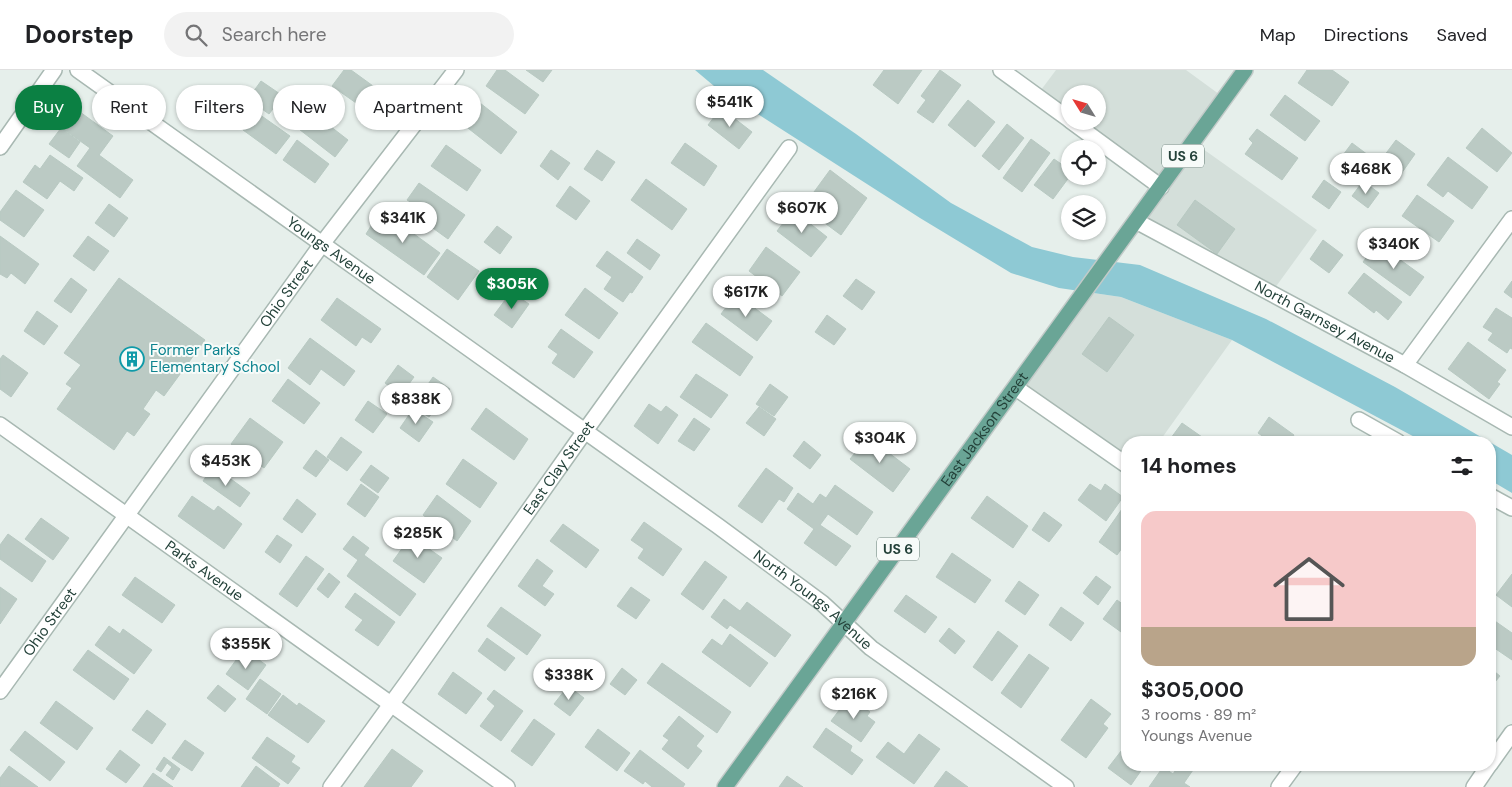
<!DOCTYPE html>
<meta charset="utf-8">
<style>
:root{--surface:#fff;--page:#f2f2f2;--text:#202124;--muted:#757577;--line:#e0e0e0;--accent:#0b8043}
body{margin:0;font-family:"DM Sans",sans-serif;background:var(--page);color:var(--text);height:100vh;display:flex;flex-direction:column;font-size:19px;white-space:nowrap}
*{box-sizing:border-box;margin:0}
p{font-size:16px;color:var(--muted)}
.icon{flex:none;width:28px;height:28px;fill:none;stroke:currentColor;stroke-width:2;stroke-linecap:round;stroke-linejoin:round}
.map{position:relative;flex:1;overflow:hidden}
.sheet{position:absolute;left:1121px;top:366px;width:375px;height:335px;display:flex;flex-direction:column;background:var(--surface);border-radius:20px;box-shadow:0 1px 4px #0004}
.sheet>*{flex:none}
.hud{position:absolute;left:15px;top:15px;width:475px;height:45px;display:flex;gap:10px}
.needle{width:32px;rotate:307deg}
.controls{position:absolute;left:1061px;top:15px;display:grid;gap:10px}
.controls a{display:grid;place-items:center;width:45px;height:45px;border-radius:50%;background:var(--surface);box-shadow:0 1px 4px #0004;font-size:25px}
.price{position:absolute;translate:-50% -42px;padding:0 11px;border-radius:18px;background:#fff;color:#222;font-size:16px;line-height:32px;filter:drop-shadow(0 1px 2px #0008)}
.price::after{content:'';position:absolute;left:50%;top:30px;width:15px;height:11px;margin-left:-8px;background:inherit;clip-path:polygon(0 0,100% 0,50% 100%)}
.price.active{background:var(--accent);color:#fff}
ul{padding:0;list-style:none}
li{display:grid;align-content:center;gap:10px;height:265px;padding:0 20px}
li+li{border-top:1px solid var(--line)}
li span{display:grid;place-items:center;height:155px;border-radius:15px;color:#555}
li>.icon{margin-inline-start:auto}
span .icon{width:90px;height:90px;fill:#fffc;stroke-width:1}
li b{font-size:21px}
h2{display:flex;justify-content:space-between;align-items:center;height:60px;padding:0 20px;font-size:21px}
.pill{padding:0 18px;border-radius:22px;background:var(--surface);box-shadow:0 1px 4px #0004;font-size:18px;line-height:45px}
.pill.active{background:var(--accent);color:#fff}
header{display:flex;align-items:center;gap:30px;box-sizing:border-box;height:70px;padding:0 25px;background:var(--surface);border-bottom:1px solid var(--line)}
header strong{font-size:24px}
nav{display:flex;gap:28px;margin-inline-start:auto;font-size:18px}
.search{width:350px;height:45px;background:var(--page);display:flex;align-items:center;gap:12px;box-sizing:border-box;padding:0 18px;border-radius:28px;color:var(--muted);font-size:19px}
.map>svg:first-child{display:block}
.built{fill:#d4dfda}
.water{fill:#8ec9d4}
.building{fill:#bbcac4;stroke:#b8c9c2}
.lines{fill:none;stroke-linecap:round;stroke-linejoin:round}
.minor-casing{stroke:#a8b8b2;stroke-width:18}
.major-casing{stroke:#c2cac8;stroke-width:18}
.minor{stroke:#fff;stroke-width:15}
.major{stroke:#6aa596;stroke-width:15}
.labels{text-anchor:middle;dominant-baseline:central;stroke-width:4;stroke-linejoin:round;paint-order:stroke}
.shield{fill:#f7fbf9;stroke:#637a73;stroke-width:1}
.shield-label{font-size:14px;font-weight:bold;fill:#24423a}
.street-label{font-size:15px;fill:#24423a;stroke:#f7fbf9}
.culture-label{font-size:15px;fill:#0d838f;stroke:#f7fbf9;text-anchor:start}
</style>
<header>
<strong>Doorstep</strong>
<div class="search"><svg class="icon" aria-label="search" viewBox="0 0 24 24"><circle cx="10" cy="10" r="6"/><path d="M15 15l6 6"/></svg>Search here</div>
<nav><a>Map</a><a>Directions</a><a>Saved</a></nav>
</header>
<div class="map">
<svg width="1512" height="717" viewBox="0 0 1512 717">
<rect width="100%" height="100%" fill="#e6efeb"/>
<path class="built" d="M1056 0H1186L1223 27 1160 113 1075 51H1098V24H1070V47L1038 24Z
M1196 74 1317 160 1272 222 1140 151Z
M1079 221 1121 227 1232 270 1159 372H1128L1127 394 1014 315Z"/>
<path class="water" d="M695 0H763L856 64 951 133 1032 177 1073 187 1140 195 1266 249 1395 317 1512 385V423L1490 410V372H1424L1232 270 1121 227 1059 218 1011 203 920 148 714 16Z"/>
<path class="building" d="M344 0H351L380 21 366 40 332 16Z
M497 0H505L539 25 525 44 486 16Z
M526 0H552L543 12Z
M884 0H922L898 34 873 15Z
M940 0 961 15 933 53 917 42 926 30 921 26Z
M1307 0H1332L1349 12 1332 36 1298 13Z
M261 11 283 26 269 44 248 29Z
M1285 25 1320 51 1305 71 1270 45Z
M968 30 995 52 975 77 948 55Z
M480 33 517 62 501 84 464 55Z
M69 34 113 66 99 85 133 110 120 128 77 96 90 78 55 53Z
M721 38 752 62 739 79 708 55Z
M308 39 348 70 335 87 295 56Z
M256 42 290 66 276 84 243 60Z
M1007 54 1024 68 999 100 982 86Z
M61 58 80 72 69 88 49 74Z
M1482 58 1512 83 1497 102 1466 78Z
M1257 59 1298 88 1282 110 1245 84 1253 73 1249 69Z
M1031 69 1050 83 1022 122 1003 108Z
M297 70 329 94 315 113 283 90Z
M1396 70 1415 84 1401 104 1381 90Z
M685 73 717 96 704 116 671 93Z
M1352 73 1368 85 1357 102 1340 89Z
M446 75 481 100 467 121 431 96Z
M551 80 570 93 558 110 540 96Z
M597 80 615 92 602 111 584 99Z
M50 85 83 108 74 121 60 111 47 129 23 112 35 95 40 99Z
M1448 87 1488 117 1472 139 1448 121 1443 127 1427 115Z
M1054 89 1070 100V106L1053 129 1034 115Z
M830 100 867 128 841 165 803 137Z
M646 109 687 139 672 160 631 130Z
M1324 110 1341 122 1329 139 1312 127Z
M1363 111 1379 123 1368 138 1352 126Z
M419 113 465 145 448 169 412 143 417 136 407 130Z
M570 116 590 131 576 150 556 136Z
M16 120 44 140 24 167 0 150V142Z
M1417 125 1454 151 1439 172 1402 146Z
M1195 130 1235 159 1217 184 1177 155Z
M109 134 128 148 114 167 95 153Z
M793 140 827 167 811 187 777 161Z
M388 145 440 183 424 205 366 164 376 148 383 153Z
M497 156 512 167 500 184 484 172Z
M0 166 39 194 25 214 11 203 7 208 0 204Z
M88 166 109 181 94 201 73 186Z
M637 169 660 185 650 200 627 183Z
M1323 170 1343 185 1329 203 1310 189Z
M1377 173 1424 207 1410 226 1363 192Z
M766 177 800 202 782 226 749 201Z
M447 179 479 201 458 230 427 207Z
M607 181 643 207 632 223 630 222 623 232 604 219 612 207 596 196Z
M1364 203 1402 232 1388 250 1376 240 1374 243 1348 223Z
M71 208 87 220 71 243 54 231Z
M119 208 205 270 164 326 156 320 143 339 150 344 134 366 127 361 114 380 57 339 72 318 66 314 81 295 64 283Z
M856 209 875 222 862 240 843 226Z
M1512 211V228L1504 222Z
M585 218 618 243 599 269 565 245Z
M511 222 529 234 512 258 494 245Z
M736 224 772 251 757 271 721 244Z
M337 228 381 259 371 273 362 267 356 276 321 250Z
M1496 238 1512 248V279L1510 278 1507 283 1488 270 1493 263 1483 257Z
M37 241 58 256 44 275 24 261Z
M827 245 846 259 834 275 815 262Z
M1109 247 1134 265 1107 302 1082 284Z
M706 253 753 287 740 306 692 272Z
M561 259 593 282 574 308 552 293 558 284 548 277Z
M310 268 355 301 344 316 321 299 310 315 288 298Z
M1468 272 1506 300 1497 312 1500 314 1489 329 1448 299Z
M3 285 28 303 11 327 0 319V289Z
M398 295 414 307 401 325 385 313Z
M696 304 728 325 711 348 680 327Z
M433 307 450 319 429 347 413 336Z
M288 309 320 333 304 354 272 331Z
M770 314 788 327 774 346 756 334Z
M368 331 387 344 373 363 355 350Z
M649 334 661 342 666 336 678 345 658 374 634 356Z
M759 337 776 349 764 366 746 353Z
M486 338 528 369 514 390 471 359Z
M413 339 433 352 419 372 400 358Z
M1269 347 1294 365 1289 372H1271L1258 363Z
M250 348 283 372 264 398 231 374Z
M694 348 710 359 694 381 678 371Z
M1182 353 1202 367 1198 372H1168Z
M341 367 362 382 347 401 327 387Z
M868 367 910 399 893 422 850 389Z
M804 371 821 385 810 399 793 386Z
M316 380 329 390 316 407 303 398Z
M463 389 497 413 480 438 446 414Z
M371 395 389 408 378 423 360 410Z
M213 396 250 423 240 437 203 411Z
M766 398 793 418 784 432 779 429 762 453 738 436Z
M361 414 379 427 365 447 347 434Z
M1090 414 1101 421 1105 414 1123 427 1106 451 1078 430Z
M835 415 873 442 857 465 828 444 820 455 851 476 836 496 804 473 814 459 787 439 798 423 813 434 820 424 826 428Z
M437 425 471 451 457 471 423 445Z
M192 426 214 441 218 436 242 454 224 479 178 446Z
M987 426 1028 456 1013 478 971 448Z
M297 429 316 444 302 463 283 449Z
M1122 439 1128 444V470L1117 485 1099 472Z
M1044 442 1062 455 1049 472 1032 460Z
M41 448 69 468 53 490 25 469Z
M644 452 682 479 663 506 638 488 644 479 631 470Z
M563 454 599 480 586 498 550 471Z
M8 464 46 491 32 512 0 489V475Z
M277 465 292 475 280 493 265 482Z
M353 466 369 478 364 485 416 524 400 546 347 506 358 490 343 479Z
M411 466 442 488 424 513 393 491Z
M952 483 991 510 975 533 936 507Z
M306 486 324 499 297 537 279 524Z
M537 489 553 501 542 516 554 524 545 536 518 516Z
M705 491 727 507 703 540 681 524Z
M329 503 340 512 328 528 317 519Z
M1512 504V537L1496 525Z
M1096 506 1111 517 1098 535 1083 523Z
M135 507 175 535 162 553 122 525Z
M1019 511 1039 525 1025 545 1005 531Z
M0 517 17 529 0 554Z
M631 517 650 530 636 549 617 536Z
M355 523 395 552 378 576 355 560 363 550 345 537Z
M906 525 937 547 925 563 894 541Z
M724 529 740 541 747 532 791 565 775 587 730 555 727 559 711 547Z
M1117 530 1128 538V567L1103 549Z
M501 537 541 565 527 585 487 556Z
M1061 537 1084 553 1071 571 1049 555Z
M1492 549 1512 563V590L1490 575V552Z
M109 556 120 564 123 559 152 580 134 604 95 575Z
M949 558 965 571 955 584 939 571Z
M998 561 1018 576 992 611 973 597Z
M730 564 768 593 750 617 702 582 712 569 722 576Z
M487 568 515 588 505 601 478 581Z
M244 579 266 595 248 620 226 604Z
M88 580 129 609 114 630 73 600Z
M1029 584 1049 598 1021 638 1001 623Z
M662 593 731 642 717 663 647 613Z
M622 598 637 610 625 625 610 614Z
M1490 598 1500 606 1490 618Z
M453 602 482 623 466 644 438 624Z
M260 609 281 624 267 644 246 629Z
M218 615 236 629 225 642 207 628Z
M568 616 584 628 570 646 554 634Z
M494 620 523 641 501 671 480 656 495 636 487 629Z
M283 625 297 636 299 633 325 651 308 673 268 645Z
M849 627 870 642 867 646 875 652 861 672 831 651Z
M1091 629 1111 644 1103 654 1108 658 1086 688 1061 670Z
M56 631 93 658 77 680 40 653Z
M147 640 166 654 152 674 132 660Z
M679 646 704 666 696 676 702 681 688 699 662 679 669 670 663 666Z
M534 649 555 664 532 696 511 681Z
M826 658 852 676 850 681 863 690 852 705 813 677Z
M598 659 630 683 617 701 585 677Z
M25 661 65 692 50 711 10 680Z
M919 664 940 679 914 714 876 687 888 672 904 684Z
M267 667 295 686 291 692 300 698 288 714 252 688Z
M185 670 204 683 192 701 172 688Z
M1128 672V695H1145L1131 715 1108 698Z
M392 679 423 701 411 717H364Z
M120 680 140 695 126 713 106 699Z
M640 680 685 714 683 717H652L645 711 643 714 624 701Z
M164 687 180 699 173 710 166 705 172 697 167 693 161 702 156 699Z
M1179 695H1187L1193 700 1184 713 1190 717H1149L1163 697 1173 704Z
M9 696 38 717H0V708Z
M256 696 280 714 278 717H241Z
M946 701 968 717H934Z
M153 703 173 717H143Z
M787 706 803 717H779Z"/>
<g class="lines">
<g class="minor-casing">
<g id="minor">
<path id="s1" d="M78 0 718 456 822 533 871 578 1066 717"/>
<path d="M1001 0 1070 50"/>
<path d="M1071 51 1161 117"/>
<path d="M0 77 54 0"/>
<path id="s2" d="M1136 151 1405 295 1512 357"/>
<path d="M1405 295 1512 149"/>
<path d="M1016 318 1128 396"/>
<path d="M1359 350 1398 372"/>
<path id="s3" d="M0 355 507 717"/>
<path d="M1490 426 1512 438"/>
<path id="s4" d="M0 621 322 174 456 0"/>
<path d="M1490 694 1512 663"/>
<path id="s5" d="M331 717 408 611 585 361 789 78"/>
<path d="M1279 717 1295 695"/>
<path d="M1474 717 1489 695"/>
</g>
</g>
<g class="major-casing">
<g id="major">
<path id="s6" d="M725 717 1245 0"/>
</g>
</g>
<use href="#minor" class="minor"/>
<use href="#major" class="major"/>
</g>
<defs>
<g id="building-ring" transform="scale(1.25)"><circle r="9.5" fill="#f7fbf9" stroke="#0f9aa8" stroke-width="1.5"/><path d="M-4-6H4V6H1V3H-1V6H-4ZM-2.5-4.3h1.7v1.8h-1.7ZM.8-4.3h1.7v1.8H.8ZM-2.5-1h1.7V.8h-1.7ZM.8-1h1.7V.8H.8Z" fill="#0f9aa8"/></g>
</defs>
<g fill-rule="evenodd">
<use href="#building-ring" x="132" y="289"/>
</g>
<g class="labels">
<g class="shield">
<rect x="1162" y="74.5" width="42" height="23" rx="4"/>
<rect x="877" y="467.5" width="42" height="23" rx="4"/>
</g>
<g class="shield-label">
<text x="1183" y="86">US 6</text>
<text x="898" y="479">US 6</text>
</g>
<g class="street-label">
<text stroke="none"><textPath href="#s1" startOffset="311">Youngs Avenue</textPath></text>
<text stroke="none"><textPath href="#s4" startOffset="490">Ohio Street</textPath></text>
<text stroke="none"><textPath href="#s2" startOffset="214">North Garnsey Avenue</textPath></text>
<text stroke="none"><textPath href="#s6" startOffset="442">East Jackson Street</textPath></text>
<text stroke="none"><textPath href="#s5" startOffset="392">East Clay Street</textPath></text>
<text stroke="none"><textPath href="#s3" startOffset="251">Parks Avenue</textPath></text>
<text stroke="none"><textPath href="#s1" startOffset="906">North Youngs Avenue</textPath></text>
<text stroke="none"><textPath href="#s4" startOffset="85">Ohio Street</textPath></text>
</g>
<g class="culture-label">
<text x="150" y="280">Former Parks<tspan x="150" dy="17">Elementary School</tspan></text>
</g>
</g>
</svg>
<div class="controls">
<a><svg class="needle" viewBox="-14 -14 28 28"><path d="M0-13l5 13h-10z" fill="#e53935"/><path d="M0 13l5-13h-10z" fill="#757577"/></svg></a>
<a><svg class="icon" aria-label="locate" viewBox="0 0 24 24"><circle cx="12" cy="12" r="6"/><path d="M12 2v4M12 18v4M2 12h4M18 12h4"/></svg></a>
<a><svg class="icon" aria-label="layers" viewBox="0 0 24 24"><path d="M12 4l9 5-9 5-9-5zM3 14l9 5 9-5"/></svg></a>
</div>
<b class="price" style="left:730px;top:58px">$541K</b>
<b class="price" style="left:1366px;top:125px">$468K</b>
<b class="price" style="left:802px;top:164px">$607K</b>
<b class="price" style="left:403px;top:174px">$341K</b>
<b class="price" style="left:1394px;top:200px">$340K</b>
<b class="price active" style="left:512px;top:240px">$305K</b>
<b class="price" style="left:746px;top:248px">$617K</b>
<b class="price" style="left:416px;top:355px">$838K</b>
<b class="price" style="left:880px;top:394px">$304K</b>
<b class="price" style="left:226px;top:417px">$453K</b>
<b class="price" style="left:418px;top:489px">$285K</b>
<b class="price" style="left:246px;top:600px">$355K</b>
<b class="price" style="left:569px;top:631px">$338K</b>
<b class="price" style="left:854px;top:650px">$216K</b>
<div class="hud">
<a class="pill active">Buy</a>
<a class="pill">Rent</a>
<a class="pill">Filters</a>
<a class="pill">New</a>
<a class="pill">Apartment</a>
</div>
<section class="sheet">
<h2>14 homes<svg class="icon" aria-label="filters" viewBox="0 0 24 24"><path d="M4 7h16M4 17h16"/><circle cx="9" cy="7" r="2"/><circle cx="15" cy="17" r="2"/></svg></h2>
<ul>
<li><span style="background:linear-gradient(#f6c9c9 75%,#b9a48a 0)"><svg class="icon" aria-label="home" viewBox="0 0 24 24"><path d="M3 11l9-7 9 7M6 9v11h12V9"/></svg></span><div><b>$305,000</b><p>3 rooms · 89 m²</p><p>Youngs Avenue</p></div></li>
</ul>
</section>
</div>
